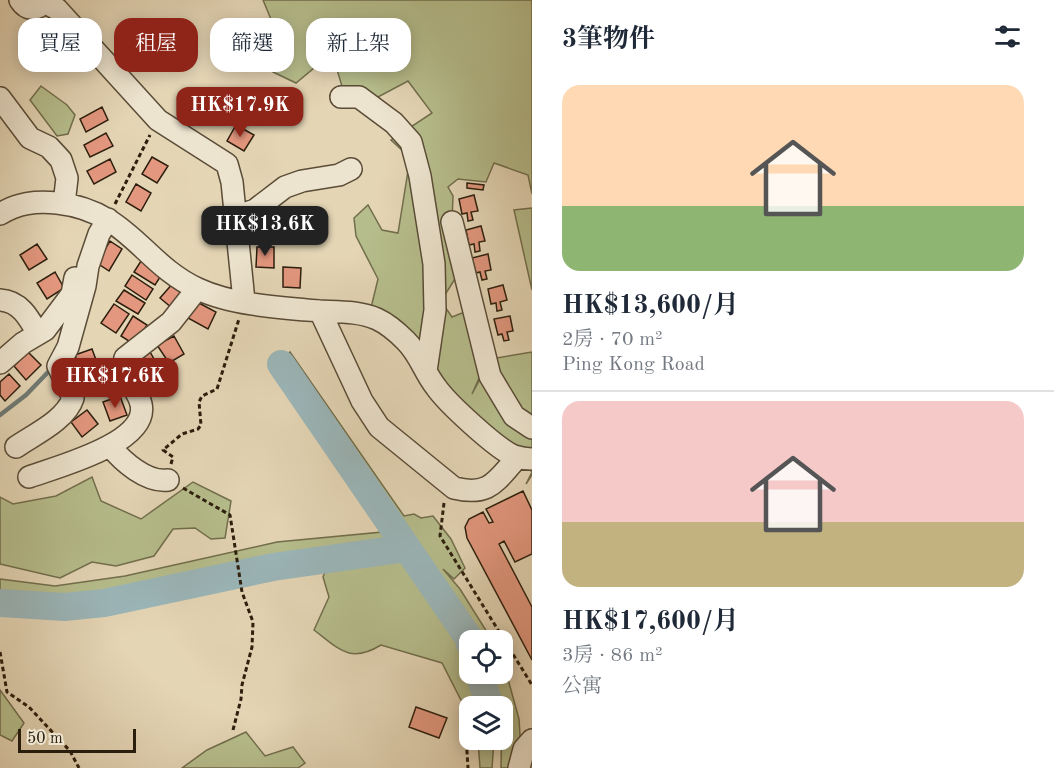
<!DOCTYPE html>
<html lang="zh-TW">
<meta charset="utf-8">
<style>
:root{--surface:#fff;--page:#f2f2f3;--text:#1f2937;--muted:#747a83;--line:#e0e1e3;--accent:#8f2418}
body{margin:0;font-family:"Old Standard TT","Noto Serif TC",serif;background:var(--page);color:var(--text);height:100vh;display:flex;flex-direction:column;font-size:22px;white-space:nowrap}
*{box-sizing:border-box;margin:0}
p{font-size:20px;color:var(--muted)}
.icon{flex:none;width:33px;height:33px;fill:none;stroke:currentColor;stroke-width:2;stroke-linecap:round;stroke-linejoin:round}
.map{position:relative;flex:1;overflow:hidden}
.panel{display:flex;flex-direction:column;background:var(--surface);width:522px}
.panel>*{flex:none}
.banner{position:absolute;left:18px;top:18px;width:423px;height:54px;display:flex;gap:12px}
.tools{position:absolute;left:459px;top:630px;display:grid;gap:12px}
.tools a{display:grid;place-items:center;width:54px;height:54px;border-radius:12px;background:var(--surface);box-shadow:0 3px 15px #0003;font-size:30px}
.scale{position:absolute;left:18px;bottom:15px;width:118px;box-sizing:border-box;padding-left:6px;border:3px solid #2c1e0d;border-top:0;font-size:16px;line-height:21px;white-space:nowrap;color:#2c1e0d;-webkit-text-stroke:4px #ede4cf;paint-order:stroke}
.price{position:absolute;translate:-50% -51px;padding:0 14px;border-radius:12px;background:var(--accent);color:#fff;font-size:20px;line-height:39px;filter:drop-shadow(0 2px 3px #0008)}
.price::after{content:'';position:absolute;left:50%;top:36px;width:18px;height:14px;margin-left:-9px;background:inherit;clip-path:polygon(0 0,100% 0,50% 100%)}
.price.on{background:#222;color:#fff}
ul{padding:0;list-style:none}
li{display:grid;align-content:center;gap:12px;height:318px;padding:0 30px}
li+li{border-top:2px solid var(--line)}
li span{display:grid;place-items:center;height:186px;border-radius:18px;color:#555}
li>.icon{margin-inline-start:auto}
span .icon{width:108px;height:108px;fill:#fffc;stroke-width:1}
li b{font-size:26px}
h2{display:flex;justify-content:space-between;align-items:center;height:72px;padding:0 30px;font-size:26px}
.pill{padding:0 21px;border-radius:18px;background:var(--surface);box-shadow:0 3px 15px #0003;font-size:21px;line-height:54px}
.pill.on{background:var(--accent);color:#fff}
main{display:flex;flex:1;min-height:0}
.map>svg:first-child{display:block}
.green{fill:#b6bd8c;stroke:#716e4c;stroke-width:1.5}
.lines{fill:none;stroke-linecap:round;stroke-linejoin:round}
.stream{stroke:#6f7974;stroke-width:4.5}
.river{stroke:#9bb6b9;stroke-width:28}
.building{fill:#e3977e;stroke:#2c1e0d;stroke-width:1.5}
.minor-casing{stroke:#5a4c37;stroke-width:24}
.path{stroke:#2c1e0d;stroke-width:3;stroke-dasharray:4.5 3;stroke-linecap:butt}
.minor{stroke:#ede4cf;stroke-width:21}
</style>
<main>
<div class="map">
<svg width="532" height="768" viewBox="0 0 532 768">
<rect width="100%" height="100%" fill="#e4d5b5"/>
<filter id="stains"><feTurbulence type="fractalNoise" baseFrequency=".00333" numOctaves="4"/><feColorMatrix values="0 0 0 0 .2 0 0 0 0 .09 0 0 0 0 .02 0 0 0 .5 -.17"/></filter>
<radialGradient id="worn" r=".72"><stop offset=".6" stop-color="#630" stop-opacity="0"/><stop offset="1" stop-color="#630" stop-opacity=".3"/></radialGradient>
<path class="green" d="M263 0H532V194L528 175 494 163 486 182 458 179 448 187 453 196 452 222 460 271 441 301 452 317 472 309 487 360 472 394 491 359 532 352V475L526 484 532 472 422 365 368 320 378 279 356 236 354 218 368 205 382 230 398 233 408 171 405 153 391 140 432 113 408 81 378 97 347 103 332 53 296 83 273 72 282 46Z
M41 86 67 105 75 115 68 134 57 136 30 100Z
M532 208V290L514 210Z
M290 352 404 516 414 514 421 518 433 516 451 539 465 568 454 579 443 569 460 589 492 640H470V674H502L503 661 519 719 522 768H501L502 706H470L469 710 464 706 442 663 381 645C350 664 339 649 314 630L329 597 323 577 326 569 84 614 0 611V579L55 586 125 576 277 542 382 532 273 369Z
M92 477 101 501 141 519 193 482 231 501 225 538 211 539 195 528 173 529 154 556 116 566 92 562 60 578 0 564V497L13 504 56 496Z
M0 690 24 723 12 741 0 735Z
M246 732 265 756 293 747 305 763 298 768H182L207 750Z
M478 740H494L492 768H480Z"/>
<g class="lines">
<path class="stream" d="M0 415 26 395 52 368"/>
<path class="river" d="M281 364 468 637 470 644
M0 603 64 607 104 603 273 567 407 548
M479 674 490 706"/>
</g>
<path class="building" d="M102 107 108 120 86 132 80 119Z
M236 125 254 135 244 151 227 141Z
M106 133 113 146 90 157 84 145Z
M152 157 168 166 157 183 142 174Z
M110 159 116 172 94 184 87 171Z
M467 183 484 185 483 190 467 188Z
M136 184 151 193 141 211 126 202Z
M474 195 478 211 471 212 473 220 468 221 467 213 462 214 459 199Z
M290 219 291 233 265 235 264 221Z
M481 226 485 241 479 242 480 251 475 252 474 244 469 245 466 230Z
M110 241 122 249 109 271 97 263Z
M37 244 47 259 29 270 20 255Z
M257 247H274V268L256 267Z
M488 254 491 270 485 271 487 279 482 280 480 272 476 273 472 258Z
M141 261 162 274 155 285 134 272Z
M283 267 301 268 300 288 283 287Z
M55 272 64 288 47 299 37 283Z
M132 275 153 289 146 300 125 286Z
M174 282 186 291 172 308 160 298Z
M503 285 507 300 500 302 502 310 497 311 496 303 491 304 488 289Z
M124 290 145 303 138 314 116 301Z
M197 302 216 312 208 329 188 318Z
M114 304 129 314 116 333 101 323Z
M133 316 147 325 135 345 121 336Z
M510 316 513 331 507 332 509 340 504 341 502 334 498 335 494 319Z
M174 336 184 354 169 363 157 345Z
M92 349 99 368 81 374 75 355Z
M149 350 159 368 144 378 132 360Z
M28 352 41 365 26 380 14 366Z
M107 372 113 391 95 396 90 377Z
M9 374 20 386 5 401 0 395V382Z
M120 396 127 415 110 421 103 402Z
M87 410 98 424 82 437 71 422Z
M523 491 532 510V554L515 562 504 541 499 544 532 607V660L467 538 465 527 469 519 483 512 489 523 493 522 486 509Z
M416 707 447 718 439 738 409 727Z"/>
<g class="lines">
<g class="minor-casing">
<path id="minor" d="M20 0C27 11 38 11 45 0
M44 2 57 9 158 120 227 164 232 182 244 301
M341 97H359L394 123 411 142 420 176 434 264 435 310 426 371
M0 98 30 138 49 147 61 160 67 178 64 204
M0 214C18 203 35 201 57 203 129 211 142 263 198 289 232 305 282 308 319 311 338 312 359 311 377 319 388 324 398 333 406 341 420 355 424 372 436 387 447 403 497 449 514 456 520 458 526 459 532 459
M235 217 255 210 285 187 302 181 339 175 351 169
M452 222 490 376 514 416 532 428
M0 300C20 301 29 318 38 334
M320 311 362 401 379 427 454 488C491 497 496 480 518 457
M0 363 23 343 45 330 72 294 75 278
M110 446C123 462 147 483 168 480
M16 447C35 434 66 420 73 398L58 366 68 347 85 286 88 266 99 234 108 219
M29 477C56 467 150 443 141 404 137 386 119 377 125 358L171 322 197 289
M519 768 524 749 532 740"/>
</g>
<path class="path" d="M115 204 150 135
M171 464 173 457 163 450 182 434 198 429 201 425 199 402 202 396 217 389 239 319
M183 488 230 515 242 592 253 622 252 647 242 685 241 699 233 730
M444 503 440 536 532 685
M0 652 7 692 29 707 70 751 79 768
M465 720 468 768"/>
<use href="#minor" class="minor"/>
</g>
<rect width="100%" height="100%" filter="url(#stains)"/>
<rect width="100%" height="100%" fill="url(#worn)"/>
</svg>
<div class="tools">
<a><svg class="icon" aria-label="locate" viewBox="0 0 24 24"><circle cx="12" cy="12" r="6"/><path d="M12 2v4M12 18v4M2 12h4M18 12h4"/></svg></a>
<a><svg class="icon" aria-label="layers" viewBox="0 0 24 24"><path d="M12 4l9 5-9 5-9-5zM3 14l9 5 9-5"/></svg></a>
</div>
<div class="scale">50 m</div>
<b class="price" style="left:240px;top:138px">HK$17.9K</b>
<b class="price on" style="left:265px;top:257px">HK$13.6K</b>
<b class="price" style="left:115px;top:409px">HK$17.6K</b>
<div class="banner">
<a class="pill">買屋</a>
<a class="pill on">租屋</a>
<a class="pill">篩選</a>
<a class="pill">新上架</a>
</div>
</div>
<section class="panel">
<h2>3筆物件<svg class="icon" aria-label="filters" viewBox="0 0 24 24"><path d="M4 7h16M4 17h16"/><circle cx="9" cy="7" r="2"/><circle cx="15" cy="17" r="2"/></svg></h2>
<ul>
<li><span style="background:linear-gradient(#ffd9b3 65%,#8fb573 0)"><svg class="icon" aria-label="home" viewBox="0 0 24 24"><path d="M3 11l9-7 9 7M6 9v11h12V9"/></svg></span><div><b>HK$13,600/月</b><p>2房 · 70 m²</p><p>Ping Kong Road</p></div></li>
<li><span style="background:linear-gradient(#f6c9c9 65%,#c2b280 0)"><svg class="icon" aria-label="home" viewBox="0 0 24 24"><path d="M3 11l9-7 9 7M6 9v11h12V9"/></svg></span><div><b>HK$17,600/月</b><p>3房 · 86 m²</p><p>公寓</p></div></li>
</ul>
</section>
</main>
